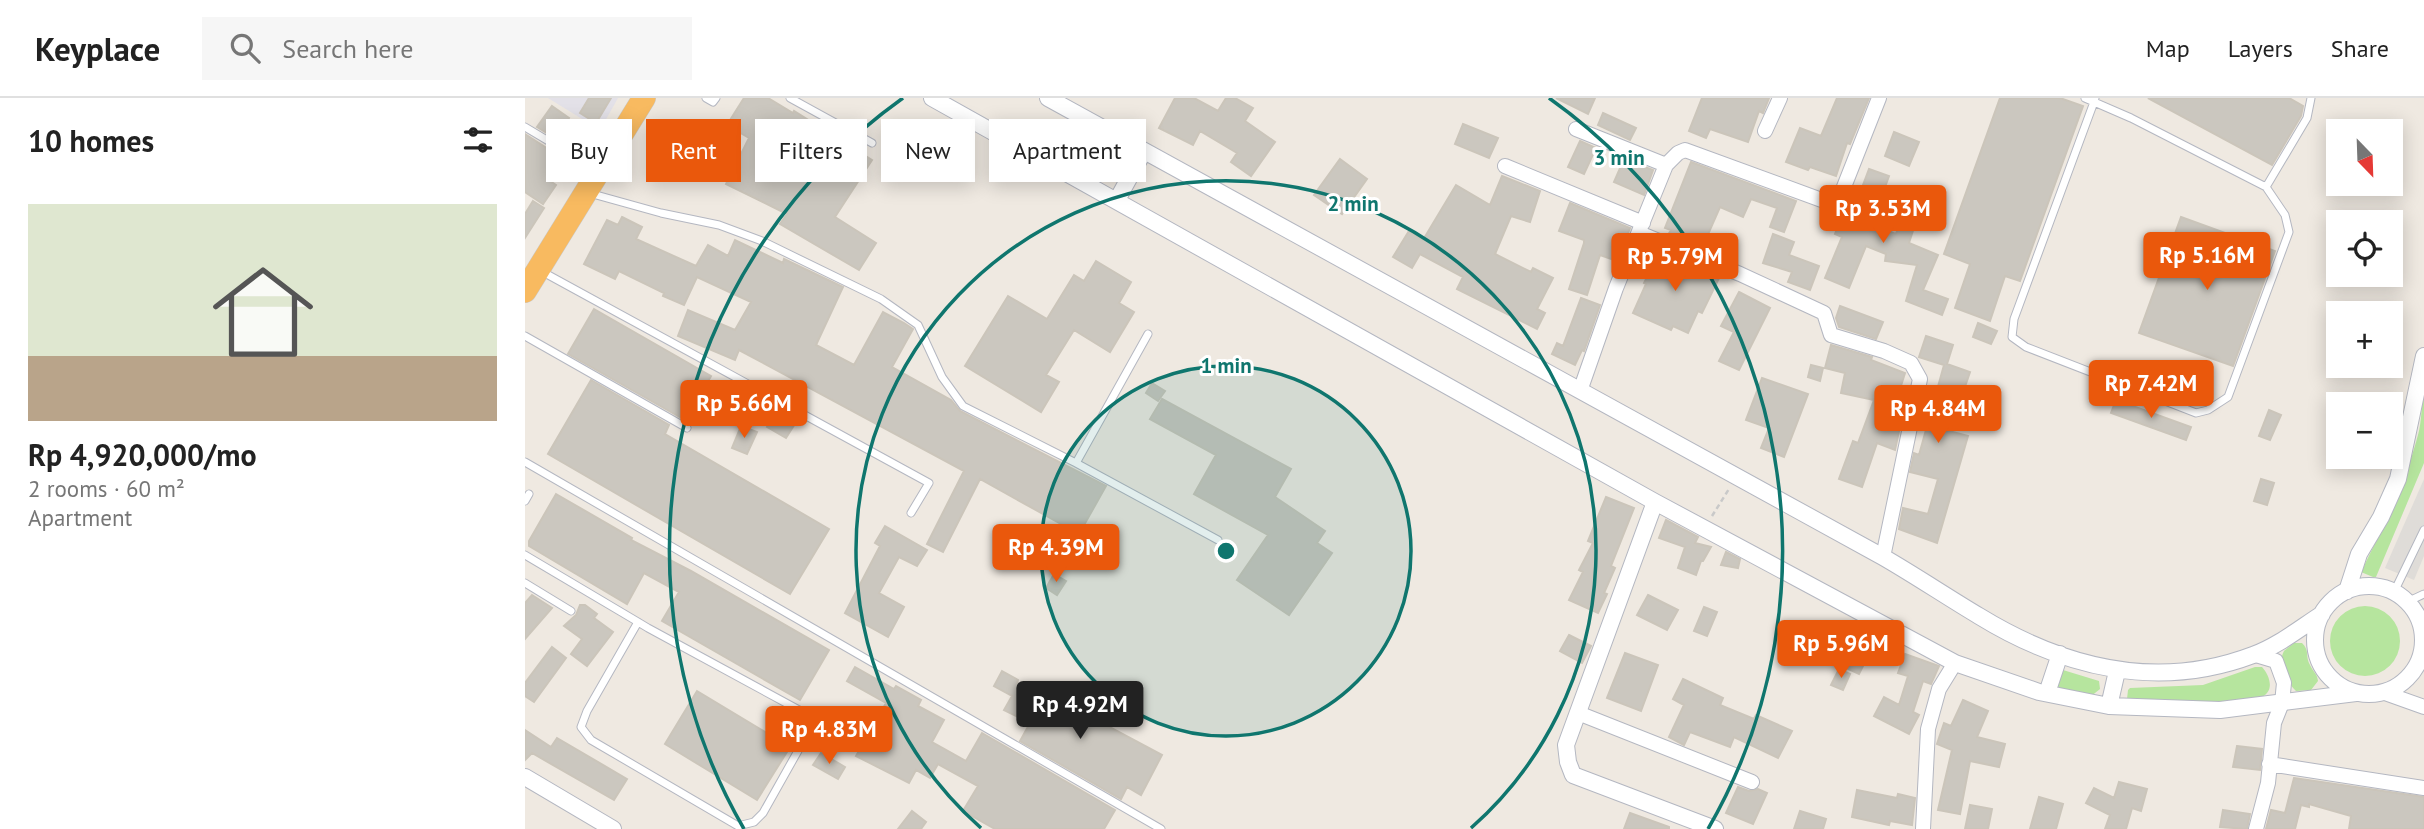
<!DOCTYPE html>
<meta charset="utf-8">
<style>
:root{--surface:#fff;--page:#f6f6f6;--text:#222;--muted:#767676;--line:#e0e0e0;--accent:#ea580c}
body{margin:0;font-family:"PT Sans",sans-serif;background:var(--page);color:var(--text);height:100vh;display:flex;flex-direction:column;font-size:26px;white-space:nowrap}
*{box-sizing:border-box;margin:0}
p{font-size:23px;color:var(--muted)}
.icon{flex:none;width:38px;height:38px;fill:none;stroke:currentColor;stroke-width:2;stroke-linecap:round;stroke-linejoin:round}
.map{position:relative;flex:1;overflow:hidden}
.sheet{display:flex;flex-direction:column;background:var(--surface);width:525px}
.sheet>*{flex:none}
.banner{position:absolute;left:21px;top:21px;width:665px;height:63px;display:flex;gap:14px}
.needle{width:46px;rotate:157deg}
.controls{position:absolute;left:1801px;top:21px;display:grid;gap:14px}
.controls a{display:grid;place-items:center;width:77px;height:77px;border-radius:0px;background:var(--surface);box-shadow:0 4px 18px #0003;font-size:35px}
.price{position:absolute;translate:-50% -60px;padding:0 16px;border-radius:7px;background:var(--accent);color:#fff;font-size:23px;line-height:46px;filter:drop-shadow(0 2px 4px #0008)}
.price::after{content:'';position:absolute;left:50%;top:42px;width:21px;height:16px;margin-left:-10px;background:inherit;clip-path:polygon(0 0,100% 0,50% 100%)}
.price.active{background:#222;color:#fff}
ul{padding:0;list-style:none}
li{display:grid;align-content:center;gap:14px;height:371px;padding:0 28px}
li span{display:grid;place-items:center;height:217px;border-radius:0px;color:#555}
li>.icon{margin-inline-start:auto}
span .icon{width:126px;height:126px;fill:#fffc;stroke-width:1}
li b{font-size:30px}
h2{display:flex;justify-content:space-between;align-items:center;height:84px;padding:0 28px;font-size:30px}
.pill{padding:0 24px;border-radius:0px;background:var(--surface);box-shadow:0 4px 18px #0003;font-size:24px;line-height:63px}
.pill.active{background:var(--accent);color:#fff}
header{display:flex;align-items:center;gap:42px;box-sizing:border-box;height:98px;padding:0 35px;background:var(--surface);border-bottom:2px solid var(--line)}
header strong{font-size:33px}
nav{display:flex;gap:38px;margin-inline-start:auto;font-size:24px}
.search{width:490px;height:63px;background:var(--page);display:flex;align-items:center;gap:18px;box-sizing:border-box;padding:0 24px;border-radius:0px;color:var(--muted);font-size:26px}
main{display:flex;flex:1;min-height:0}
.map>svg:first-child{display:block}
.industrial{fill:#e3e1e8}
.green{fill:#b6e59e}
.plaza{fill:#dfdcd8}
.building{fill:#cbc7bf;stroke:#cbc5ba;stroke-width:2}
.lines{fill:none;stroke-linecap:round;stroke-linejoin:round}
.service-casing{stroke:#b4b7c1;stroke-width:9}
.minor-casing{stroke:#b4b7c1;stroke-width:16}
.tertiary-casing{stroke:#b4b7c1;stroke-width:18}
.trunk-casing{stroke:#c9c9c9;stroke-width:24}
.path{stroke:#c9c9c9;stroke-width:2.5;stroke-dasharray:5 3.5;stroke-linecap:butt}
.service{stroke:#fff;stroke-width:7}
.minor{stroke:#fff;stroke-width:14}
.tertiary{stroke:#fff;stroke-width:16}
.trunk{stroke:#f8ba60;stroke-width:23}
.ring{fill:none;stroke:#0f766e;stroke-width:3.5}
.centre{fill:#0f766e;stroke:#fff;stroke-width:3.5}
.ring-label{font-size:21px;text-anchor:middle;font-weight:bold;fill:#0f766e;stroke:#fff;stroke-width:6;stroke-linejoin:round;paint-order:stroke}
</style>
<header>
<strong>Keyplace</strong>
<div class="search"><svg class="icon" aria-label="search" viewBox="0 0 24 24"><circle cx="10" cy="10" r="6"/><path d="M15 15l6 6"/></svg>Search here</div>
<nav><a>Map</a><a>Layers</a><a>Share</a></nav>
</header>
<main>
<section class="sheet">
<h2>10 homes<svg class="icon" aria-label="filters" viewBox="0 0 24 24"><path d="M4 7h16M4 17h16"/><circle cx="9" cy="7" r="2"/><circle cx="15" cy="17" r="2"/></svg></h2>
<ul>
<li><span style="background:linear-gradient(#dfe7d0 70%,#b9a48a 0)"><svg class="icon" aria-label="home" viewBox="0 0 24 24"><path d="M3 11l9-7 9 7M6 9v11h12V9"/></svg></span><div><b>Rp 4,920,000/mo</b><p>2 rooms · 60 m²</p><p>Apartment</p></div></li>
</ul>
</section>
<div class="map">
<svg width="1899" height="731" viewBox="0 0 1899 731">
<rect width="100%" height="100%" fill="#efe9e1"/>
<path class="industrial" d="M23 0H93L75 32Z"/>
<path class="green" d="M1899 294V365L1851 479H1848L1836 474C1858 429 1880 386 1893 337 1897 323 1896 308 1899 294Z
M1805 543a35 35 0 1 1 70 0a35 35 0 1 1-70 0Z
M1769 545H1777C1785 553 1780 558 1785 567 1788 574 1792 575 1793 583L1786 592 1771 593C1762 585 1752 565 1759 553 1760 552 1768 546 1769 545Z
M1730 569H1737C1746 579 1750 595 1734 600 1728 602 1719 601 1712 602 1675 605 1639 603 1602 601L1603 592 1605 590 1678 587Z
M1538 572 1574 583 1575 591 1565 599 1530 592 1533 575Z"/>
<path class="plaza" d="M1899 381V458L1889 482 1860 470Z"/>
<path class="building" d="M64 0H86L71 25 55 15Z
M219 0H243L268 15 269 13 347 62 310 119 351 145 334 172 255 126 262 116 201 86 224 40 202 27Z
M650 0H669L693 13 701 0H710L728 10 720 23 750 44 726 78 706 64 712 55 675 33 668 47 634 30Z
M1031 0H1070L1063 16Z
M1177 0H1244L1238 15 1234 13 1223 44 1185 31 1181 40 1164 33Z
M1312 0H1344L1325 46 1322 45 1311 78 1285 69 1283 72 1261 64 1275 30 1296 38Z
M1475 0H1535L1558 8 1495 183 1480 178 1465 223 1430 210 1445 166 1419 156Z
M1623 0H1764L1778 8 1776 18 1747 67Z
M27 8 44 20 30 40 12 29Z
M1078 15 1111 30 1105 42 1073 27Z
M938 26 973 40 964 60 930 46Z
M1369 34 1394 44 1384 68 1360 58Z
M0 36 37 60 22 81 31 87 18 106 0 94Z
M1055 43 1071 50 1059 76 1043 69Z
M815 61 842 81 817 116 789 97Z
M1099 61 1128 72 1119 97 1089 84Z
M1166 64 1271 103 1259 134 1245 129 1252 110 1226 101 1218 119 1195 109 1177 150 1143 137 1146 132 1140 130Z
M1344 71 1364 78 1346 127 1371 136 1380 110 1394 114 1384 145 1413 157 1398 192 1423 201 1417 217 1381 203 1392 167 1360 163 1361 156 1341 148 1324 190 1300 180 1317 139 1310 136 1318 116 1326 119Z
M977 78 1015 93 1005 124 986 118 970 156 1006 174 1008 170 1028 180 1012 211 1020 215 1012 231 932 191 938 179 895 156 887 170 868 159 884 133 898 142 931 87 965 107Z
M8 103 19 110 0 140V116Z
M1045 105 1105 130 1092 163 1075 157 1062 197 1044 191 1059 145V142L1034 133Z
M97 119 117 129 111 141 171 168 183 147 203 158 210 142 258 165 259 161 318 189 291 247 329 267 358 214 379 225 388 231 367 269 426 302 435 313 581 388 554 436 455 381 418 454 402 446 439 373 214 252 210 262 153 238 163 212 210 232 226 204 172 179 159 207 138 198 139 195 94 173 90 181 59 166 82 122 93 127Z
M1656 119 1750 153 1708 268 1614 235Z
M1248 136 1269 144 1264 157 1294 168 1285 192 1263 184 1267 174 1238 165Z
M1135 154 1195 178 1177 215 1173 213 1163 235 1148 228 1146 232 1108 215 1121 186 1119 185Z
M571 163 606 184 594 205 609 214 585 254 549 232 521 277 534 284 516 314 440 268 483 198 522 221 549 177 559 183Z
M1214 194 1245 210 1214 272 1194 263 1209 234 1196 228Z
M1056 200 1075 207 1059 253 1057 252 1050 267 1027 256 1032 245 1038 248Z
M1315 208 1358 224 1351 241 1314 229 1311 220Z
M69 211 186 278 160 322 43 256Z
M1453 225 1472 233 1466 246 1448 239Z
M1401 238 1428 247 1422 266 1445 274 1435 303 1429 301 1420 332 1443 338 1412 445 1374 431 1378 410 1403 416 1413 381 1385 374 1389 355 1394 357 1419 267 1394 259Z
M1306 247 1347 259 1346 262 1380 275 1374 294 1382 296 1370 352 1352 345 1337 389 1314 381 1328 343 1333 345 1349 302 1316 295 1320 275 1300 270Z
M1286 267 1298 270 1295 283 1283 279Z
M1237 280 1283 296 1259 359 1236 350 1244 330 1221 322Z
M66 282 144 327 140 336 304 431 265 496 23 356Z
M627 285 640 293 633 303 621 295Z
M637 301 766 371 750 399 800 433 792 445 807 455 764 517 712 482 743 437 669 396 691 357 625 321Z
M1591 302 1666 329 1661 342 1586 315Z
M1744 312 1756 317 1745 342 1734 338Z
M252 313 271 324 261 340 242 329Z
M216 328 232 334 222 356 207 350Z
M1736 381 1749 385 1742 407 1729 403Z
M31 396 107 440 106 442 166 473 304 552 275 602 137 523 154 494 119 475 102 506 4 448V443Z
M1081 399 1109 410 1086 468 1090 470 1079 495 1082 496 1073 515 1044 502 1058 474 1054 472 1068 445 1063 443Z
M1141 422 1173 439 1170 445 1186 449 1178 463H1176L1171 477 1153 470 1160 449 1134 440Z
M360 428 402 452 392 468 374 459 354 495 379 509 363 539 320 515 355 448 350 445Z
M1201 454 1215 461 1213 470 1196 467Z
M529 476 541 483 532 497 521 490Z
M7 497 27 510 0 541V505Z
M1123 497 1153 512 1142 532 1112 517Z
M55 507H60L72 516 69 520 88 534 62 568 46 556 57 541 39 528 51 517Z
M1179 509 1192 514 1182 538 1169 533Z
M1044 537 1066 548 1057 565 1035 553Z
M27 549 41 560 9 604 0 598V585Z
M1100 555 1133 567 1116 613 1082 600Z
M1328 555 1341 562 1334 576 1321 570Z
M1380 556 1414 568 1406 586 1398 583 1388 614 1394 617 1384 636 1349 618 1359 599 1374 607 1383 578 1373 575Z
M330 569 369 591 371 588 396 602 393 608 419 622 407 644 441 663 457 635 590 712 579 731H470L438 713 453 688 413 666 405 680 391 672 384 685 331 658 361 605 322 583Z
M1314 571 1325 576 1318 592 1306 587Z
M477 573 493 582 492 585 519 599 521 595 637 657 616 697 602 689 596 701 495 643 505 625 479 612 487 598 469 588Z
M1158 581 1198 600 1195 607 1229 621 1231 617 1267 633 1253 660 1209 639 1205 649 1165 634 1159 647 1144 639 1159 607 1148 601Z
M172 593 265 649 232 702 140 646Z
M1438 602 1463 613 1452 639 1480 646 1474 669 1445 663 1435 716 1413 712 1427 652 1412 646 1419 625 1426 628Z
M0 632 26 649 32 640 102 681 89 702 7 655 0 662Z
M1712 648 1737 651 1735 672 1708 669Z
M296 655 320 669 313 681 288 667Z
M1769 680 1899 699V731H1824L1826 718 1784 706V709L1776 707 1770 731H1741L1746 712 1760 715Z
M1594 684 1622 691 1616 713 1607 710 1601 731H1580L1585 717 1561 705 1569 690 1589 700Z
M1213 689 1224 693 1233 691 1242 695 1228 726 1201 715Z
M1332 692 1372 700 1373 696 1390 700 1387 727 1365 723 1364 727 1327 719Z
M1514 699 1538 706 1531 731H1505Z
M1445 707 1467 711 1463 731H1440Z
M1698 712 1725 716 1722 731 1695 729Z
M387 713 401 724 396 731H373Z
M1275 713 1301 721 1298 731H1269Z
M1105 715 1144 729V731H1099Z"/>
<g class="lines">
<g class="service-casing">
<path id="service" d="M181 0 188 4 191 0
M265 0 347 45
M1560 0 1606 20 1741 89 1760 117 1764 134 1703 299 1683 312 1671 315 1501 249 1487 239 1489 221 1569 4 1570 0
M0 29 72 72
M1741 89 1782 20 1786 0
M64 95 136 115 194 127 237 143 356 201 393 227 417 279 438 308 551 365 693 442
M16 173 404 385 386 415
M0 238 162 330
M0 364 636 731
M551 365 623 236
M0 403 4 396
M0 457 113 524 123 530 274 612 284 622 283 635 238 715 229 724 213 728 66 642 56 629 62 613 113 524
M0 485 46 513
M1869 494 1899 432
M1882 504 1899 496
M1898 547 1899 546
M1894 562 1899 564"/>
</g>
<g class="minor-casing">
<path id="minor" d="M1051 31 1141 67
M1240 33 1255 0
M980 68 1118 125
M1114 135 1215 176 1299 215 1306 237 1359 253 1386 265 1395 281 1358 459
M1055 293 1091 190 1141 67 1153 55 1160 52 1302 104 1311 103 1315 99 1354 0
M1857 594 1899 609
M1053 615 1227 684
M1744 666 1899 690
M1398 731 1403 631 1414 591 1430 565
M1731 731 1743 685 1749 625 1757 605 1759 585 1751 563 1731 557"/>
</g>
<g class="tertiary-casing">
<path id="tertiary" d="M407 0 1130 404 1430 565 1514 594 1584 608 1695 612 1831 595
M523 0 1358 459C1391 478 1422 499 1454 518 1539 570 1633 593 1728 557 1753 548 1775 530 1797 516
M592 102 619 53
M1130 404 1041 647 1043 664 1048 677 1190 731
M1790 542a54 54 0 1 1 108 0a54 54 0 1 1-108 0Z
M1822 493 1834 456 1856 419 1873 381 1899 258
M1522 595 1535 556
M1584 608 1592 573
M0 679 88 731"/>
</g>
<g class="trunk-casing">
<path id="trunk" d="M0 193 119 0"/>
</g>
<path class="path" d="M1187 418 1204 391"/>
<use href="#service" class="service"/>
<use href="#minor" class="minor"/>
<use href="#tertiary" class="tertiary"/>
<use href="#trunk" class="trunk"/>
</g>
<circle cx="701" cy="453" r="185" fill="#0f766e" fill-opacity=".12"/>
<g class="ring">
<circle cx="701" cy="453" r="185"/>
<path d="M456 730A370 370 0 1 1 946 730"/>
<path d="M219 731A556 556 0 0 1 378 0M1024 0A556 556 0 0 1 1183 731"/>
</g>
<circle cx="701" cy="453" r="10" class="centre"/>
<g class="ring-label">
<text x="1094" y="67">3 min</text>
<text x="828" y="113">2 min</text>
<text x="701" y="275">1 min</text>
</g>
</svg>
<div class="controls">
<a><svg class="needle" viewBox="-14 -14 28 28"><path d="M0-13l5 13h-10z" fill="#e53935"/><path d="M0 13l5-13h-10z" fill="#767676"/></svg></a>
<a><svg class="icon" aria-label="locate" viewBox="0 0 24 24"><circle cx="12" cy="12" r="6"/><path d="M12 2v4M12 18v4M2 12h4M18 12h4"/></svg></a>
<a>+</a>
<a>−</a>
</div>
<b class="price" style="left:1358px;top:147px">Rp 3.53M</b>
<b class="price" style="left:1682px;top:194px">Rp 5.16M</b>
<b class="price" style="left:1150px;top:195px">Rp 5.79M</b>
<b class="price" style="left:1626px;top:322px">Rp 7.42M</b>
<b class="price" style="left:219px;top:342px">Rp 5.66M</b>
<b class="price" style="left:1413px;top:347px">Rp 4.84M</b>
<b class="price" style="left:531px;top:486px">Rp 4.39M</b>
<b class="price" style="left:1316px;top:582px">Rp 5.96M</b>
<b class="price active" style="left:555px;top:643px">Rp 4.92M</b>
<b class="price" style="left:304px;top:668px">Rp 4.83M</b>
<div class="banner">
<a class="pill">Buy</a>
<a class="pill active">Rent</a>
<a class="pill">Filters</a>
<a class="pill">New</a>
<a class="pill">Apartment</a>
</div>
</div>
</main>
